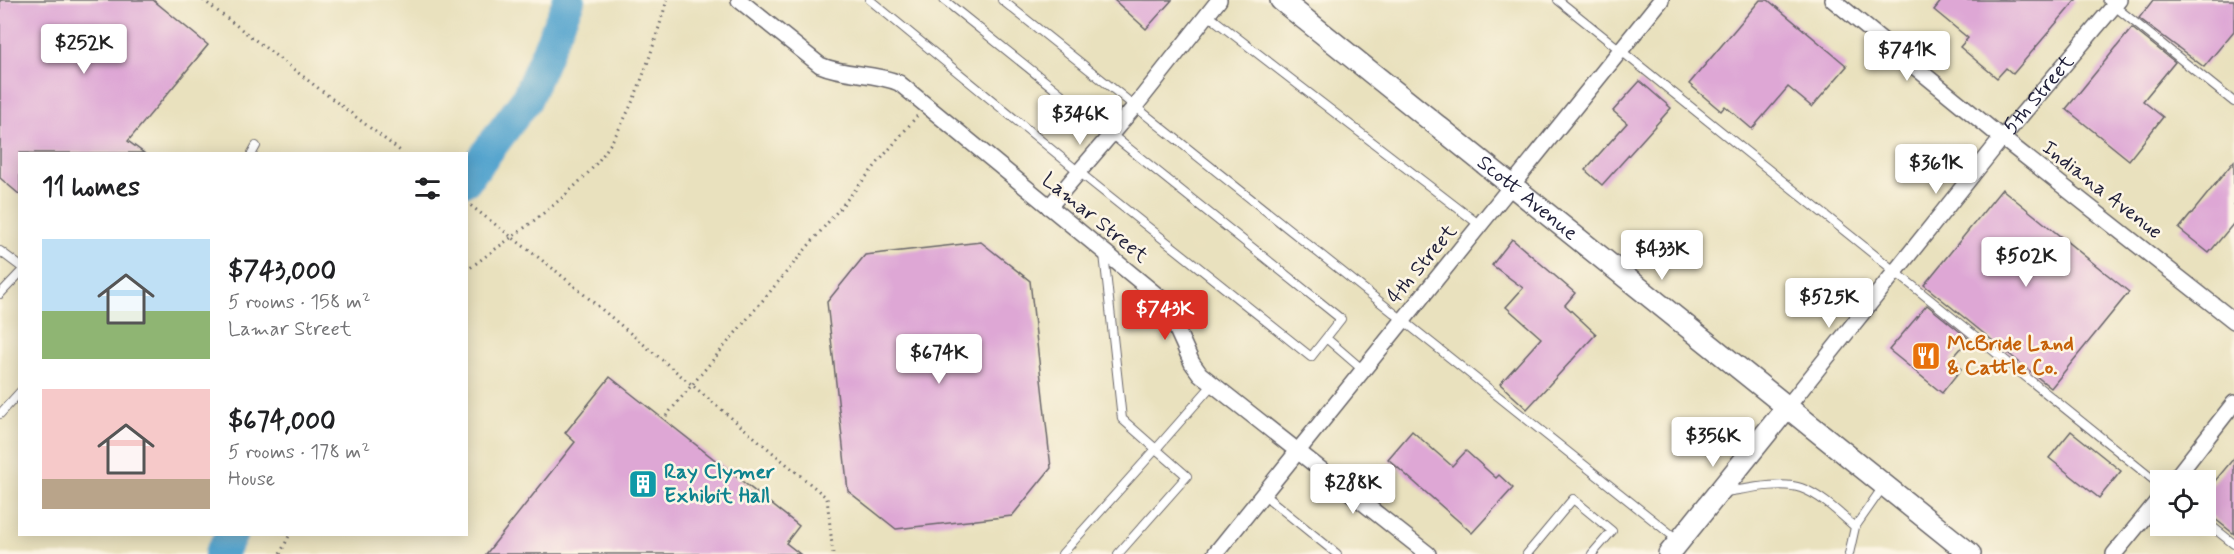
<!DOCTYPE html>
<meta charset="utf-8">
<style>
:root{--surface:#fff;--page:#f6f6f6;--text:#202124;--muted:#757577;--accent:#d93025}
body{margin:0;font-family:Mynerve,sans-serif;background:var(--page);color:var(--text);height:100vh;display:flex;flex-direction:column;font-size:22px;white-space:nowrap}
*{box-sizing:border-box;margin:0}
p{font-size:20px;color:var(--muted)}
.icon{flex:none;width:33px;height:33px;fill:none;stroke:currentColor;stroke-width:2;stroke-linecap:round;stroke-linejoin:round}
.map{position:relative;flex:1;overflow:hidden}
.sheet{position:absolute;left:18px;top:152px;width:450px;height:384px;display:flex;flex-direction:column;background:var(--surface);border-radius:0px;box-shadow:0 3px 15px #0003}
.sheet>*{flex:none}
.tools{position:absolute;left:2150px;top:470px;display:grid;gap:12px}
.tools a{display:grid;place-items:center;width:66px;height:66px;border-radius:0px;background:var(--surface);box-shadow:0 3px 15px #0003;font-size:30px}
.price{position:absolute;translate:-50% -51px;padding:0 14px;border-radius:6px;background:#fff;color:#222;font-size:20px;line-height:39px;filter:drop-shadow(0 2px 3px #0008)}
.price::after{content:'';position:absolute;left:50%;top:36px;width:18px;height:14px;margin-left:-9px;background:inherit;clip-path:polygon(0 0,100% 0,50% 100%)}
.price.selected{background:var(--accent);color:#fff}
ul{padding:0;list-style:none}
li{display:flex;align-items:center;gap:18px;height:150px;padding:0 24px}
li span{display:grid;place-items:center;flex:none;width:168px;height:120px;border-radius:0px;color:#555}
li>.icon{margin-inline-start:auto}
span .icon{width:72px;height:72px;fill:#fffc;stroke-width:1}
li b{font-size:26px}
h2{display:flex;justify-content:space-between;align-items:center;height:72px;padding:0 24px;font-size:26px}
.map>svg:first-child{display:block}
.lines{fill:none;stroke-linecap:round;stroke-linejoin:round}
.river{stroke:#54a4ce;stroke-width:32}
.building{fill:#dea7d5}
.lane-casing{stroke:#686569;stroke-width:10}
.street-casing{stroke:#686569;stroke-width:18}
.secondary-casing{stroke:#686569;stroke-width:24}
.path{stroke:#686569;stroke-width:3;stroke-dasharray:1.5 4.5;stroke-linecap:butt}
.lane{stroke:#fff;stroke-width:8}
.street{stroke:#fff;stroke-width:15}
.secondary{stroke:#fff;stroke-width:21}
.path-bridge{stroke:#686569;stroke-width:3;stroke-dasharray:1.5 4.5;stroke-linecap:butt}
.labels{text-anchor:middle;dominant-baseline:central;stroke-width:5;stroke-linejoin:round;paint-order:stroke}
.street-label{font-size:21px;fill:#22223b;stroke:#fcf5e5}
.food-label{font-size:21px;font-weight:bold;fill:#c56008;stroke:#fcf5e5;text-anchor:start}
.culture-label{font-size:21px;font-weight:bold;fill:#0d838f;stroke:#fcf5e5;text-anchor:start}
</style>
<div class="map">
<svg width="2234" height="554" viewBox="0 0 2234 554">
<rect width="100%" height="100%" fill="#fcf5e5"/>
<filter id="ink" filterUnits="userSpaceOnUse"><feTurbulence type="fractalNoise" baseFrequency=".0167" numOctaves="2"/><feDisplacementMap in="SourceGraphic" scale="12" xChannelSelector="R" yChannelSelector="G"/><feConvolveMatrix kernelMatrix="1 2 1 2 8 2 1 2 1" color-interpolation-filters="sRGB"/></filter>
<filter id="wash" filterUnits="userSpaceOnUse"><feTurbulence type="fractalNoise" baseFrequency=".008" numOctaves="4" result="noise"/><feDisplacementMap in="SourceGraphic" scale="24" xChannelSelector="R" yChannelSelector="G"/><feGaussianBlur stdDeviation="1.35" result="paint"/><feColorMatrix in="noise" values="0 0 0 0 0 0 0 0 0 0 0 0 0 0 0 0 0 1.4 0 .05"/><feComposite in="paint" operator="in"/></filter>
<g filter="url(#wash)">
<rect width="100%" height="100%" fill="#e9e1be"/>
<g class="lines">
<path class="river" d="M466 180 526 100 569 0
M220 554 232 534"/>
</g>
<g id="blocks">
<path class="building" d="M0 0H153L208 45 128 141 144 153H20V195L0 178Z
M1114 0H1172L1146 29Z
M1760 0H1768L1847 66 1812 107 1788 87 1752 129 1725 106 1721 111 1689 84Z
M1942 0H2076L2013 74 2006 68 1997 78 1960 47 1968 38 1934 10Z
M2153 0H2234V31L2204 67 2139 18Z
M2132 28 2175 62 2143 101 2163 117 2129 160 2066 109Z
M1640 81 1671 108 1602 185 1585 170 1627 123 1613 111Z
M2234 161V223L2209 253 2179 229Z
M2002 189 2129 292 2051 388 1924 285Z
M1512 239 1575 293 1565 305 1596 334 1527 409 1500 384 1541 338 1506 307 1523 288 1492 265Z
M981 242 1030 281 1051 468 1012 516 896 529 848 491 827 302 865 255Z
M1927 305 1969 339 1950 361 1961 369 1942 393 1889 350Z
M610 377 799 526 786 543 800 554H486L575 442 565 433Z
M1412 431 1452 466 1466 451 1496 478 1499 475 1513 488 1472 533 1388 459Z
M2071 431 2121 471 2099 498 2049 458Z
M2234 458V534L2205 511V493Z"/>
</g>
</g>
<g filter="url(#ink)">
<use href="#blocks" fill-opacity="0" stroke="#686569" stroke-width="1.5"/>
<g class="lines">
<g class="lane-casing">
<path id="lane" d="M870 0 1079 172 1311 357 1341 319 944 0
M1002 0 1678 540
M1558 0 2160 485
M2107 0 2234 102
M1208 15 1481 226
M252 153 256 146
M0 251 20 266
M1104 254 1122 419 1156 449 1213 384
M0 294 20 273
M1326 338 1363 370
M0 414 20 392
M1726 492C1746 489 1782 481 1801 488 1821 495 1839 513 1855 527
M1263 494 1337 554
M2205 521 2234 544
M1062 554 1156 449 1187 476 1118 554
M1527 554 1573 499 1612 531 1592 554
M1849 554 1855 527 1883 487"/>
</g>
<g class="street-casing">
<g id="street">
<path d="M739 0 820 65C845 76 873 72 899 83L1164 301 1192 363 1200 374 1428 554"/>
<path d="M1833 0 2002 138 2234 321"/>
<path d="M1049 207 1136 105 1219 0"/>
<path id="s1" d="M1788 406 2002 138 2119 0"/>
<path d="M2174 480 2234 403"/>
<path d="M1215 554 1661 0"/>
<path d="M2114 554 2160 498"/>
</g>
</g>
<g class="secondary-casing">
<g id="secondary">
<path id="s2" d="M1281 0 1970 554"/>
<path d="M1669 554 1788 406"/>
</g>
</g>
<path class="path" d="M203 0 403 153
M466 271C505 241 546 215 581 180 627 137 650 59 667 0
M556 271 827 498 833 554
M666 416 917 116
M280 554 290 534"/>
<use href="#lane" class="lane"/>
<use href="#street" class="street"/>
<use href="#secondary" class="secondary"/>
<path class="path-bridge" d="M466 202 556 271"/>
</g>
</g>
<defs>
<g id="restaurant-square" transform="scale(1.5)"><rect x="-9" y="-9" width="18" height="18" rx="4" fill="#e8710a" stroke="#fcf5e5"/><path d="M-5-6h1v4h1v-4h1v4h1v-4h1v5L-1.5 .5V6h-2V.5L-5-1ZM5-6V6H3V1.5H1.5Q1.5-4 5-6Z" fill="#fff"/></g>
<g id="building-square" transform="scale(1.5)"><rect x="-9" y="-9" width="18" height="18" rx="4" fill="#0f9aa8" stroke="#fcf5e5"/><path d="M-4-6H4V6H1V3H-1V6H-4ZM-2.5-4.3h1.7v1.8h-1.7ZM.8-4.3h1.7v1.8H.8ZM-2.5-1h1.7V.8h-1.7ZM.8-1h1.7V.8H.8Z" fill="#fff"/></g>
</defs>
<g fill-rule="evenodd">
<use href="#restaurant-square" x="1926" y="356"/>
<use href="#building-square" x="643" y="484"/>
</g>
<g class="labels">
<g class="street-label">
<text stroke="none"><textPath href="#s1" startOffset="400">5th Street</textPath></text>
<text transform="translate(2102 190) rotate(38)">Indiana Avenue</text>
<text stroke="none"><textPath href="#s2" startOffset="316">Scott Avenue</textPath></text>
<text transform="translate(1095 218) rotate(39)">Lamar Street</text>
<text transform="translate(1422 264) rotate(-50)">4th Street</text>
</g>
<g class="food-label">
<text x="1947" y="344">McBride Land<tspan x="1947" dy="24">&amp; Cattle Co.</tspan></text>
</g>
<g class="culture-label">
<text x="664" y="472">Ray Clymer<tspan x="664" dy="24">Exhibit Hall</tspan></text>
</g>
</g>
</svg>
<div class="tools">
<a><svg class="icon" aria-label="locate" viewBox="0 0 24 24"><circle cx="12" cy="12" r="6"/><path d="M12 2v4M12 18v4M2 12h4M18 12h4"/></svg></a>
</div>
<b class="price" style="left:84px;top:75px">$252K</b>
<b class="price" style="left:1907px;top:82px">$741K</b>
<b class="price" style="left:1080px;top:146px">$346K</b>
<b class="price" style="left:1936px;top:195px">$361K</b>
<b class="price" style="left:1662px;top:281px">$433K</b>
<b class="price" style="left:2026px;top:288px">$502K</b>
<b class="price" style="left:1829px;top:329px">$525K</b>
<b class="price selected" style="left:1165px;top:341px">$743K</b>
<b class="price" style="left:939px;top:385px">$674K</b>
<b class="price" style="left:1713px;top:468px">$356K</b>
<b class="price" style="left:1353px;top:515px">$288K</b>
<section class="sheet">
<h2>11 homes<svg class="icon" aria-label="filters" viewBox="0 0 24 24"><path d="M4 7h16M4 17h16"/><circle cx="9" cy="7" r="2"/><circle cx="15" cy="17" r="2"/></svg></h2>
<ul>
<li><span style="background:linear-gradient(#bfe0f5 60%,#8fb573 0)"><svg class="icon" aria-label="home" viewBox="0 0 24 24"><path d="M3 11l9-7 9 7M6 9v11h12V9"/></svg></span><div><b>$743,000</b><p>5 rooms · 158 m²</p><p>Lamar Street</p></div></li>
<li><span style="background:linear-gradient(#f6c9c9 75%,#b9a48a 0)"><svg class="icon" aria-label="home" viewBox="0 0 24 24"><path d="M3 11l9-7 9 7M6 9v11h12V9"/></svg></span><div><b>$674,000</b><p>5 rooms · 178 m²</p><p>House</p></div></li>
</ul>
</section>
</div>
